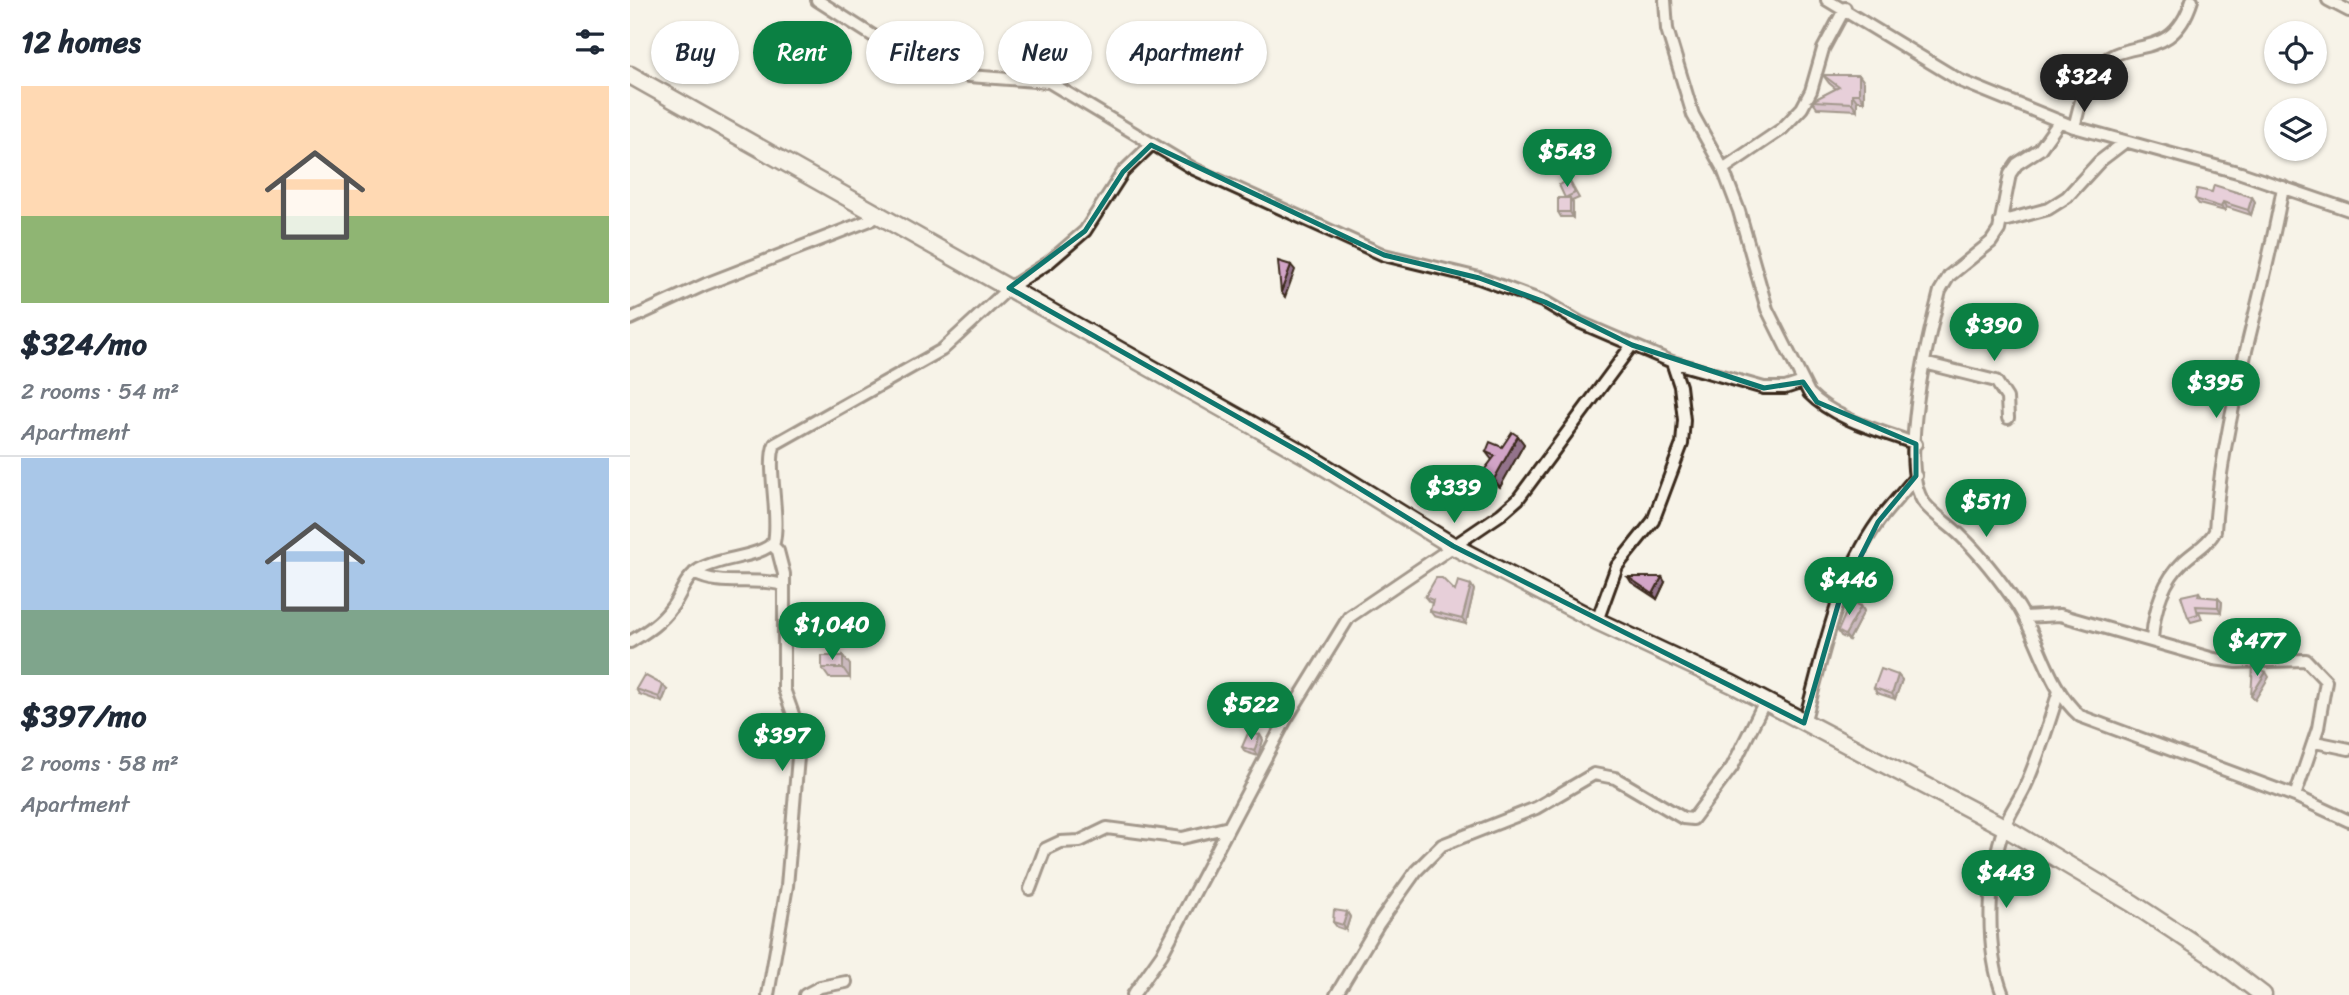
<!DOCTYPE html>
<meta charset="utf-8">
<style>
:root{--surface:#fff;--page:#f6f6f7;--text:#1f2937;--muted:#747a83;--line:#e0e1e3;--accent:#0b8043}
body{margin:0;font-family:Sriracha,sans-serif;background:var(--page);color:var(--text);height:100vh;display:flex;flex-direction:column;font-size:26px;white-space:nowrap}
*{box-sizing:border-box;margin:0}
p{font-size:23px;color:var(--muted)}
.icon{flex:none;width:38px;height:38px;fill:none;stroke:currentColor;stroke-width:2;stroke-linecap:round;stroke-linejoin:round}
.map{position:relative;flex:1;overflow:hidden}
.side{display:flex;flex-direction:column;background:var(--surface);width:630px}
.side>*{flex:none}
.guide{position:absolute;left:21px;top:21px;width:665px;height:63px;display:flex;gap:14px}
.buttons{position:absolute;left:1634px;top:21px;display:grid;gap:14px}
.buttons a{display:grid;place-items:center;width:63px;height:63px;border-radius:50%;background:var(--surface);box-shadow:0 2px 5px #0004;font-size:35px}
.price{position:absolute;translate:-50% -60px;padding:0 16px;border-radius:24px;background:var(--accent);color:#fff;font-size:23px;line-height:46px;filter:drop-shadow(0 2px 4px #0008)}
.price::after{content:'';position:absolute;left:50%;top:42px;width:21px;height:16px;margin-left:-10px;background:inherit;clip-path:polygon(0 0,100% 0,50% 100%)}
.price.current{background:#222;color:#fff}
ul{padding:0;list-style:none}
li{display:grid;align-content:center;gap:14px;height:371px;padding:0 21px}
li+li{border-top:2px solid var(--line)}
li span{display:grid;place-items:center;height:217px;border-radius:0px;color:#555}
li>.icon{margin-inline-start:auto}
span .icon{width:126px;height:126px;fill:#fffc;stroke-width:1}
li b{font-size:30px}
h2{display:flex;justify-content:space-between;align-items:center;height:84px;padding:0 21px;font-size:30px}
.tag{padding:0 24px;border-radius:32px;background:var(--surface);box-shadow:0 2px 5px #0004;font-size:24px;line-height:63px}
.tag.current{background:var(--accent);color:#fff}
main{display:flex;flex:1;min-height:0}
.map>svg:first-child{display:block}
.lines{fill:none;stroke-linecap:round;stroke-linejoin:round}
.street-casing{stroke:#3b2a1e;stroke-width:16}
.secondary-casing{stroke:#3b2a1e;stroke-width:21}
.street{stroke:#f7f3e8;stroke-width:10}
.secondary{stroke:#f7f3e8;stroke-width:16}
.wall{fill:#b58dab;stroke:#3b2a1e;stroke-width:2}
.shaded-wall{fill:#93738b;stroke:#3b2a1e;stroke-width:2}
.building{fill:#d2a4c7;stroke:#3b2a1e;stroke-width:2}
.marked{fill:none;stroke:#0f766e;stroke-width:5;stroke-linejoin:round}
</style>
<main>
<section class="side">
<h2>12 homes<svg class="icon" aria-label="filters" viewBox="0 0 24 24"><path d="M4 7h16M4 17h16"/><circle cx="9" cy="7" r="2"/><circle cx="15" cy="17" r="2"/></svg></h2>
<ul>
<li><span style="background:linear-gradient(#ffd9b3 60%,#8fb573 0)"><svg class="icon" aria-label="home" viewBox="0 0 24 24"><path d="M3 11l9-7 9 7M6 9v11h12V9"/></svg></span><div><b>$324/mo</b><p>2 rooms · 54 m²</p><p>Apartment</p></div></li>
<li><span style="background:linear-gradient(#a9c7e8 70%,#7fa58c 0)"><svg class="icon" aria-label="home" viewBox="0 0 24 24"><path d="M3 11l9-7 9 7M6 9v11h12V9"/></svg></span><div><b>$397/mo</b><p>2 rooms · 58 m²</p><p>Apartment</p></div></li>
</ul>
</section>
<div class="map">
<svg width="1719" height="995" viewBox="0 0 1719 995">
<rect width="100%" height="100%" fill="#f7f3e8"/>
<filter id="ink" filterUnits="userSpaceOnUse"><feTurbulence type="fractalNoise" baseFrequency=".0143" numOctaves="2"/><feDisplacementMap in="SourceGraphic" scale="14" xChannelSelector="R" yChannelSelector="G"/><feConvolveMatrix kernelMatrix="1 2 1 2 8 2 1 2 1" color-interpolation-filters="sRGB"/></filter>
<g filter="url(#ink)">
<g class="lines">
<g class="street-casing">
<path id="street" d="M187 0 292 67 339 76 419 82 564 169 754 255 849 278 915 302 949 322 1042 362 1134 388H1155L1173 382
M1035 0 1037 29 1063 115 1093 169 1109 211 1137 309 1179 393C1205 420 1252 431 1286 444
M1197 0 1331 81 1444 127 1611 173 1719 210
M1698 0 1719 11
M1430 121 1410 149 1387 164 1380 174 1369 230 1361 242 1319 276 1310 291C1299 334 1266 469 1295 504 1305 516 1320 525 1331 536 1353 557 1371 581 1388 606 1410 641 1418 688 1450 716L1665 796 1719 821
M1444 127C1449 110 1453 85 1464 71 1494 32 1541 67 1562 0
M1093 169 1152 129 1172 108 1181 91 1193 49 1215 8
M1370 222 1418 209 1437 197 1470 161 1495 142
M0 319 76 284 253 215
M1294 363 1366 381 1377 398 1378 418
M64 573C92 588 123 576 153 585
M1395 617 1430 615 1584 659 1607 662 1676 660 1696 681 1688 728 1665 796
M967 621 987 566 1023 521 1052 444 1054 420 1050 386 1042 362
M1522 639C1524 612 1532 582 1553 562 1563 552 1579 544 1585 531 1592 414 1633 302 1653 187
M0 642C16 632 31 623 42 607 51 595 54 580 67 571 87 557 130 558 144 542 150 514 136 463 145 444L312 350 379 288 418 263 455 231 493 172 521 145
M1174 723C1193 656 1207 579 1248 522 1260 506 1274 492 1286 476
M1685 742 1719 749
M400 889 415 849 430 842 450 841 477 828 552 838 599 827
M138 995 157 886 170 734 154 689V574L148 551 141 544
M175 995 190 987 216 982
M503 995 532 954 655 721 719 617 871 514 888 499 1002 345
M706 995 749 923 786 871 812 845 906 808 964 774 985 778 1053 818 1063 819 1102 767 1134 703
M1373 995C1355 949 1357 872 1375 825 1380 812 1389 800 1395 787 1409 756 1419 723 1429 691"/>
</g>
<g class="secondary-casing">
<path id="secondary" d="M0 75 677 456 823 546 967 621 1102 684 1374 827 1502 903 1578 953 1633 995"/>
</g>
<use href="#street" class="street"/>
<use href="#secondary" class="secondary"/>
</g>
<path class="wall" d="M1193 75H1229L1234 82V101H1227V110L1187 108 1182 101 1206 89 1199 83Z
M939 180 949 198 942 201 943 203V217H931L928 212 935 198Z
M1582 192 1622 197 1625 202 1621 215 1596 207 1595 211 1569 204 1565 199Z
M888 436 894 444 870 487 858 481 852 473 862 460 856 452 872 447Z
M998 577 1035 582 1027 599 1001 582Z
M841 585 844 590 836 624 804 616 800 611 802 603 799 602 795 597 825 591Z
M1569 592 1572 596 1592 602 1591 612 1569 611 1572 619 1561 622 1558 617Z
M1231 606 1234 611 1219 640 1211 636 1208 631Z
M213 656 220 665V678H199L192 668Z
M1268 675 1272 680 1265 699 1247 693 1244 688Z
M6 689 37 690 32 702 9 694Z
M630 735 633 740 628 756 615 752 612 747Z
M717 912 720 917 716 930 707 927 703 922Z"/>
<path class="shaded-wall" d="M1229 75 1234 82V101L1229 94Z
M1222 94 1227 101V110L1222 103Z
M1622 197 1625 202 1621 215 1618 210Z
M940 198 943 203V217L940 212Z
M1593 202 1596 207 1595 211 1591 207Z
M661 265 665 270 655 297 651 292Z
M888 436 894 444 870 487 864 479Z
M1032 577 1035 582 1027 599 1023 594Z
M841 585 844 590 836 624 832 619Z
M1588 598 1592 602 1591 612 1588 607Z
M1231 606 1234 611 1219 640 1215 635Z
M213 656 220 665V678L213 668Z
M1636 672 1639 677 1625 700 1621 696Z
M1268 675 1272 680 1265 699 1262 694Z
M33 685 37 690 32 702 29 697Z
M630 735 633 740 628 756 624 751Z
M717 912 720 917 716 930 713 925Z"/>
<path class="building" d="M1193 75H1229V94H1222V103L1182 101 1209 87Z
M939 180 945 193 935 198 929 185Z
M1584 185 1622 197 1618 210 1593 202 1591 207 1565 199 1567 189 1582 192Z
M928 198H940V212H928Z
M648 261 661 265 651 292Z
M882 432 888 436 864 479 852 473 865 456 856 452 860 442 872 447Z
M998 577H1032L1023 594Z
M806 578H812L825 591 828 581 841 585 832 619 800 611 803 600 795 597Z
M1569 592 1568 596 1588 598V607L1566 606 1568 614 1558 617 1551 596Z
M1221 601 1231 606 1215 635 1208 631Z
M192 656H213V668H192Z
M1623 666 1636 672 1621 696Z
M1251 669 1268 675 1262 694 1244 688Z
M14 675 33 685 29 697 6 689Z
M618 733 630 735 624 751 612 747Z
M704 910 717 912 713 925 703 922Z"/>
</g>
<path d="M0 0H1719V995H0ZM521 145 754 255 849 278 915 302 1002 345 1134 388 1173 382 1187 402 1286 444V476L1248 522 1210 598 1174 723 823 546 677 456 379 288 455 231 493 172Z" fill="#f7f3e8" fill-opacity=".55" fill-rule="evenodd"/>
<path class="marked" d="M521 145 754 255 849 278 915 302 1002 345 1134 388 1173 382 1187 402 1286 444V476L1248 522 1210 598 1174 723 823 546 677 456 379 288 455 231 493 172Z"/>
</svg>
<div class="buttons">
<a><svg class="icon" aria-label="locate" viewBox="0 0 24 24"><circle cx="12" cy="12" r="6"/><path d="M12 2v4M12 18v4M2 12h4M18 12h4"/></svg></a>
<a><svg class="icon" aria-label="layers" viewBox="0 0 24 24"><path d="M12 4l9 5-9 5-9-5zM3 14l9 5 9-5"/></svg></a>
</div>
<b class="price current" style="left:1454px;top:114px">$324</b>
<b class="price" style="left:937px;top:189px">$543</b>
<b class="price" style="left:1364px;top:363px">$390</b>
<b class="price" style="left:1586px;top:420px">$395</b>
<b class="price" style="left:824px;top:525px">$339</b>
<b class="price" style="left:1356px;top:539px">$511</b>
<b class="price" style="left:1219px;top:617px">$446</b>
<b class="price" style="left:202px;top:662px">$1,040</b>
<b class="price" style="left:1627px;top:678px">$477</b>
<b class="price" style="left:621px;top:742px">$522</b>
<b class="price" style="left:152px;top:773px">$397</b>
<b class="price" style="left:1376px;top:910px">$443</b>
<div class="guide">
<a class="tag">Buy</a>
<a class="tag current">Rent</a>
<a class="tag">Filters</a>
<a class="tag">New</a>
<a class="tag">Apartment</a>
</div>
</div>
</main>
